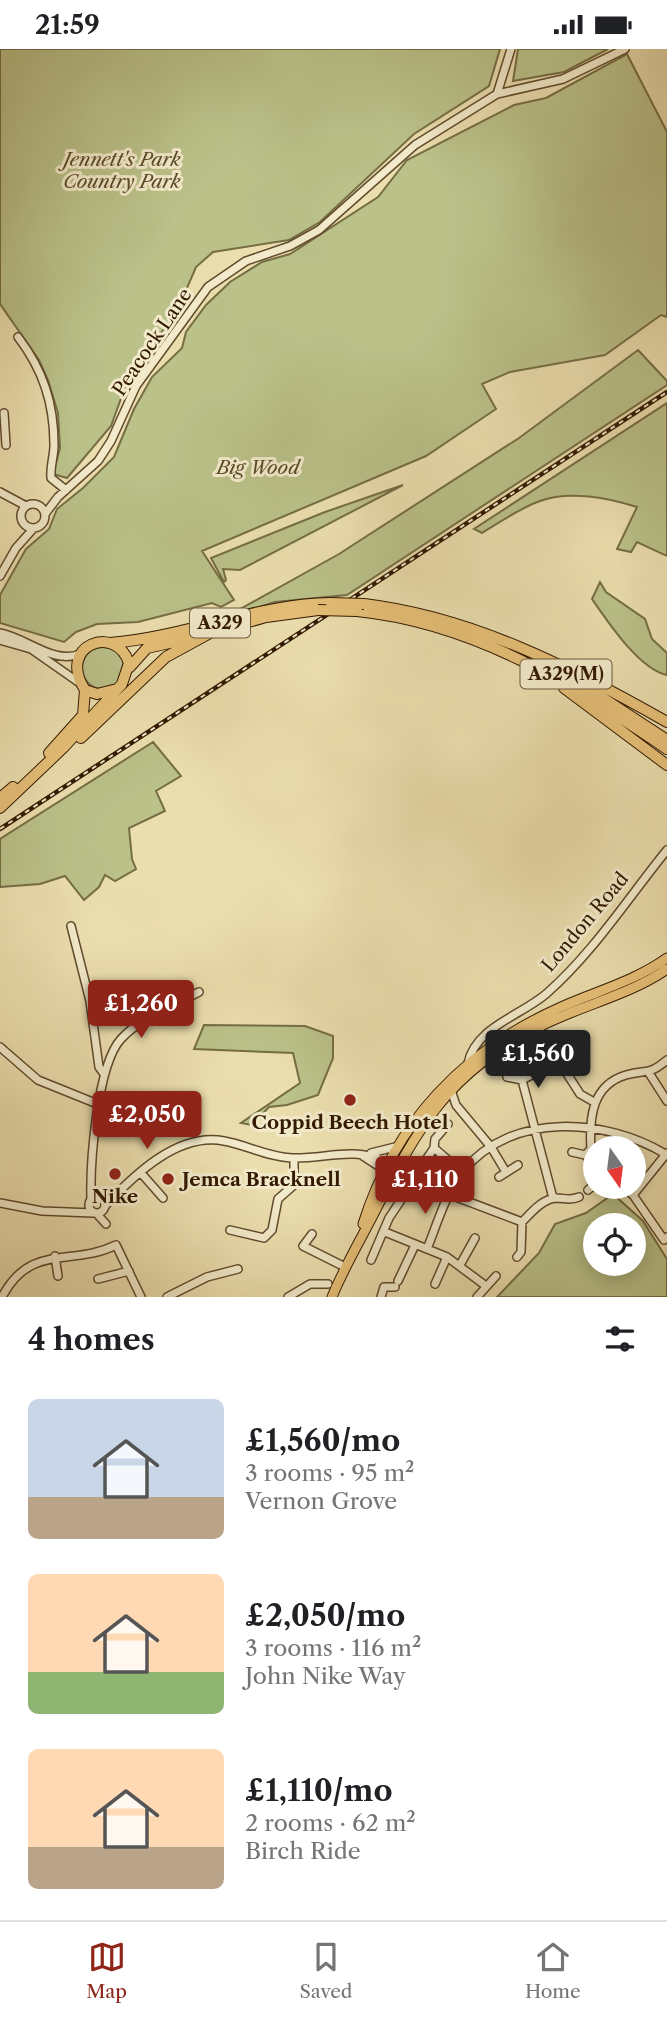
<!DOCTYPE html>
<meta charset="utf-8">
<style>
:root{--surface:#fff;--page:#f2f2f2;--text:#202124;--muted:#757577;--line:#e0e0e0;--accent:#8f2418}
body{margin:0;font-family:"Libre Caslon Text",serif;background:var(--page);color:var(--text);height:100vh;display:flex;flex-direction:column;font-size:26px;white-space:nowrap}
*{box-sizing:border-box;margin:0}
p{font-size:23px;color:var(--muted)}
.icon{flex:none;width:38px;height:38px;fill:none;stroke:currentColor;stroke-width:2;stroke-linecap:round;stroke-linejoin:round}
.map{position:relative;height:1248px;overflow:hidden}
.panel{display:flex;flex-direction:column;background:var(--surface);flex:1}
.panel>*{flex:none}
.needle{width:46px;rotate:166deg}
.fabs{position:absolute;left:583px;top:1087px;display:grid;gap:14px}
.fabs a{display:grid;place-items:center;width:63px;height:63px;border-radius:50%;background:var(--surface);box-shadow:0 4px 18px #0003;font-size:35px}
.price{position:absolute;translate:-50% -60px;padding:0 16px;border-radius:7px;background:var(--accent);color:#fff;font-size:23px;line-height:46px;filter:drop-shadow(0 2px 4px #0008)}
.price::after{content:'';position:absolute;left:50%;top:42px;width:21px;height:16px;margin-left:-10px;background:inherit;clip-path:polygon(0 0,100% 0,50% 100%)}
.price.selected{background:#222;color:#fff}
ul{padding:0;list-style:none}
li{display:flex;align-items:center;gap:21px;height:175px;padding:0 28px}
li span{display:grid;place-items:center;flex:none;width:196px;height:140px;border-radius:10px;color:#555}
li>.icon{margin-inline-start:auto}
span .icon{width:84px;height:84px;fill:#fffc;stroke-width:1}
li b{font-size:30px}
h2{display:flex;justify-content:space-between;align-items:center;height:84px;padding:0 28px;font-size:30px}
.status{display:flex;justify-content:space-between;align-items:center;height:49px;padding:0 35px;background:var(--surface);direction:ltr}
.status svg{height:19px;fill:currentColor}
.menu{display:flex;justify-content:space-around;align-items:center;height:98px;border-top:2px solid var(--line);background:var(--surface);font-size:19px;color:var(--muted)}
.menu a{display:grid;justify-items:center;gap:4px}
.menu .selected{color:var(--accent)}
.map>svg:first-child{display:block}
.green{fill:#bac189;stroke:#766d44;stroke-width:2;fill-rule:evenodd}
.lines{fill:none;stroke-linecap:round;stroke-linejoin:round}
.minor-casing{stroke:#604a2c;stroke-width:10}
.major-casing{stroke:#321900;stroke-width:11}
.highway-casing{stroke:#321900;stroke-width:12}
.minor{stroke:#f2eaca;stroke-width:7}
.major{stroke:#e6bf77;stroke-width:9}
.highway{stroke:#e6bf77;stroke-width:10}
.rail-casing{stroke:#321900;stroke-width:4.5}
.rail{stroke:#f2eaca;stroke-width:2;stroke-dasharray:5;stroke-linecap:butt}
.highway-bridge-casing{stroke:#321900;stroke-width:12;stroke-linecap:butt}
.highway-bridge{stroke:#e6bf77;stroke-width:10}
.poi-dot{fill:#8f2418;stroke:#f2eaca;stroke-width:2.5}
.labels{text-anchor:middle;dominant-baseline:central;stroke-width:6;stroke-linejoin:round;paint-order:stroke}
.shield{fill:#f2eaca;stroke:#6c583d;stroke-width:2}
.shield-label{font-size:18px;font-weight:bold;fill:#321900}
.park-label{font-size:19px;font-style:italic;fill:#5b4b29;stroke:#f2eaca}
.street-label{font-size:19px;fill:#321900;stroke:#f2eaca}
.poi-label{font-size:19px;font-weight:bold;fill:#321900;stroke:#f2eaca}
</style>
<div class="status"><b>21:59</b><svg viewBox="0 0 49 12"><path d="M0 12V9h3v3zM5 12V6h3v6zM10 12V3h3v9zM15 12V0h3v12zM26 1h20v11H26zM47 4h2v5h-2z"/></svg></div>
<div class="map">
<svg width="667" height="1248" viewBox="0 0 667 1248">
<rect width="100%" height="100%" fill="#ebdeae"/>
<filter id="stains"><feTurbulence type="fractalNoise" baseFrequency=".00286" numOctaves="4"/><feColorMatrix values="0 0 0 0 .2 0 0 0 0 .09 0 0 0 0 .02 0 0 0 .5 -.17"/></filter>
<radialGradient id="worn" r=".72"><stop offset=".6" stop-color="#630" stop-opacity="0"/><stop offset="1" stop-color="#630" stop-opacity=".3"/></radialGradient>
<path class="green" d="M0 0H500L489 37 414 85 320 173 289 191 213 203 196 218 178 260 127 333 111 377 67 429 53 425 60 399 58 364 48 331 39 311 0 255Z
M518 0H608L564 23 513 32Z
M627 5 667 83V268L661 266 605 306 510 323 482 335 496 360 426 407 202 502 234 551 221 558 212 554 138 573 97 575 76 583 64 593 0 574V546L26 500 49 480 57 460 83 439 114 408 134 360 152 328 182 299 186 283 206 256 230 233 262 213 290 205 378 148 407 111 514 56 546 49Z
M638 301 667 332V336L347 546 275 553 224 569 339 505 519 389Z
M667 354V507L637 493 631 503 617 500 637 458C609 449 569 441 540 452 520 459 500 473 482 484L474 480Z
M403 436 240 521 223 520 226 531 224 533 211 509 325 463Z
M600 533 606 543 645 570 652 590 667 604V626C639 620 608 573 592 550Z
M82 619a21 21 0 1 1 42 0a21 21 0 1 1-42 0Z
M153 693 181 727 156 742 165 762 129 779 132 810 136 820 115 832 105 826 99 838 84 851 65 827 40 835 0 838V790Z
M204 976 305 977 333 987V1009L318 1046 287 1056 269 1058 252 1076 241 1074 300 1034 293 1004 194 1000Z
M613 1145 643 1172 667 1210V1248H497L539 1204 555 1175 586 1164ZM595 1176H634V1214H595Z"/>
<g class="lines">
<g class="minor-casing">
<path id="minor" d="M497 45 563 30 625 0
M497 45 511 0
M18 288C43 321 54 354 54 396 54 407 50 418 51 429L66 441
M4 364 6 396
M0 443 26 457
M21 467a12 12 0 1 1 24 0a12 12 0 1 1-24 0Z
M45 465 58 448 98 412 111 392 136 337 208 238 246 212 290 197 319 181 415 96 497 45
M0 527 16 499 33 480
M0 584C27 589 54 616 80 605
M0 591 31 600 81 635
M71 877 90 952 99 1018 104 1025
M0 998 38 1031 100 1056
M468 1014C476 978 520 967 546 945 593 904 628 849 667 801
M649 1024 667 1052
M507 1028 522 1031
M451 1041 456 1056 491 1098 506 1123
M448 1075 435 1090 434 1099 462 1123
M572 1103 585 1106 590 1111
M371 1104 395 1098
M585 1106 591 1100C589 1069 592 1036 626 1026 647 1020 648 1027 667 1011
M363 1107 383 1120
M423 1115 434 1099
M398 1119 417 1132
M141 1124 163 1149
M395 1125 522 1173C531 1164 542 1150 556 1149 565 1149 570 1152 579 1148
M499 1128 518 1116
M623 1138 633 1146 664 1191 667 1188
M588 1141 595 1135
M633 1146 667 1104
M89 1156a8 8 0 1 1 16 0a8 8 0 1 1-16 0Z
M553 1149 522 1031 559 1012 580 1045 594 1053
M91 1151C90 1114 97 1016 121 990 141 968 173 956 199 943
M0 1154 42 1162 93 1164
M105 1157C134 1126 178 1083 224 1092 247 1096 267 1108 292 1109 328 1110 351 1097 387 1113
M97 1165 106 1175
M230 1181 264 1189 272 1181 278 1150 294 1136V1109
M385 1183 447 1208 486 1237
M312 1185 303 1197 345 1218
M427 1200C437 1175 446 1144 463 1122 512 1062 607 1069 667 1106
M55 1207 58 1227
M517 1208 521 1203 522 1173
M371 1211 389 1169 409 1139
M460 1216 475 1189
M98 1230 129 1222
M398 1232 415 1196
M435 1235 447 1208
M2 1248C31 1193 72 1218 116 1196L141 1248
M167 1248 207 1228 238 1220
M288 1248 310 1235H328
M381 1248 384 1238H395
M477 1248 496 1227"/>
</g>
<g class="major-casing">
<path id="major" d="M363 1175C395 1073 464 1001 561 958 597 942 635 932 667 909
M332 1248C343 1221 357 1197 370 1172 418 1079 444 1026 541 977 582 956 630 946 667 920"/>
</g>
<g class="highway-casing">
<path id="highway" d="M364 555C473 568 574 620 667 673
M357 562C475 574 572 635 667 700
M220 581 266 568 318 561
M110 594C187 588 255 555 331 554
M130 618 147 599 192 589
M566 625 667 691
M564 639 667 716
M81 689 166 608 210 584
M49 704 83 666 85 641
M0 749 13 738
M0 759 63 699 122 635 129 614C116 574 56 596 85 641L97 645 117 640"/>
</g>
<use href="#minor" class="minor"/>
<use href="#major" class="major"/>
<use href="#highway" class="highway"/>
<g class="rail-casing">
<path id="rail" d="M0 780 667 343"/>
</g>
<use href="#rail" class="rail"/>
<g class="highway-bridge-casing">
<path id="highway-bridge" d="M331 554 364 555
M318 561 357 562"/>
</g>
<use href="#highway-bridge" class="highway-bridge"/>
</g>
<g class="poi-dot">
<circle cx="350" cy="1051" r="7"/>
<circle cx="115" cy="1125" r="7"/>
<circle cx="168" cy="1130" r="7"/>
</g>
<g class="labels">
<g class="shield">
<rect x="190" y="559.5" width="60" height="29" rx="5"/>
<rect x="520.5" y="610.5" width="91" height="29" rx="5"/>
</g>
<g class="shield-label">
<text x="220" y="574">A329</text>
<text x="566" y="625">A329(M)</text>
</g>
<g class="park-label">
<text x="122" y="110">Jennett's Park<tspan x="122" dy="22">Country Park</tspan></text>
<text x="258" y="418">Big Wood</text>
</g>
<g class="street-label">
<text transform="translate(152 293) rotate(-56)">Peacock Lane</text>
<text transform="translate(585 873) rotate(-50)">London Road</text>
</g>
<g class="poi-label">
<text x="350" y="1073">Coppid Beech Hotel</text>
<text x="182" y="1130" text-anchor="start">Jemca Bracknell</text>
<text x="115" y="1147">Nike</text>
</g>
</g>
<rect width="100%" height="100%" filter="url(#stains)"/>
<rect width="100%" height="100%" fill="url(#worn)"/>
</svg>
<div class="fabs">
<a><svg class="needle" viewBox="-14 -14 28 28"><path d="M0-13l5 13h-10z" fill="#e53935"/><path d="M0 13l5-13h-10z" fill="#757577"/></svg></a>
<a><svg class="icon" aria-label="locate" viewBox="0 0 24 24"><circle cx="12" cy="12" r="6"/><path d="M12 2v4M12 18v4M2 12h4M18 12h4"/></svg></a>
</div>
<b class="price" style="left:141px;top:991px">£1,260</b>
<b class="price selected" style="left:538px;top:1041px">£1,560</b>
<b class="price" style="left:147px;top:1102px">£2,050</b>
<b class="price" style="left:425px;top:1167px">£1,110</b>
</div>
<section class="panel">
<h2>4 homes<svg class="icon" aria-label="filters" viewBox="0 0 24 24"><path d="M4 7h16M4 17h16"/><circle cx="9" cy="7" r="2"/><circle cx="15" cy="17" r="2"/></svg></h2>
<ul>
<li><span style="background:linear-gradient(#c9d6e8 70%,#b9a48a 0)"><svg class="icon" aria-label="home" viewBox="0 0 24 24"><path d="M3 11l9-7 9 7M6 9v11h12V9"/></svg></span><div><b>£1,560/mo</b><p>3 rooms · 95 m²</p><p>Vernon Grove</p></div></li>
<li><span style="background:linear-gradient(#ffd9b3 70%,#8fb573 0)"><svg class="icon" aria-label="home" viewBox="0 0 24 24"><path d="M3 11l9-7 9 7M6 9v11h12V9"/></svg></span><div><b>£2,050/mo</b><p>3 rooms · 116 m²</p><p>John Nike Way</p></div></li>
<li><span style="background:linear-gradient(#ffd9b3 70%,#b9a48a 0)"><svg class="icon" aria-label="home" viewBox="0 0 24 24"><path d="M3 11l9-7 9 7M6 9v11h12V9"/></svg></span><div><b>£1,110/mo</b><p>2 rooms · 62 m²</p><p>Birch Ride</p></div></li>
</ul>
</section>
<nav class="menu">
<a class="selected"><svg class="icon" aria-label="map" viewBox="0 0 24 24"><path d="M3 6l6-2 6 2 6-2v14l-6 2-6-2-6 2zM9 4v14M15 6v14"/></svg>Map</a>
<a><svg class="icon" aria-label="saved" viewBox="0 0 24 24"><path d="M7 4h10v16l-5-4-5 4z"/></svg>Saved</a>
<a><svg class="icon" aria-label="home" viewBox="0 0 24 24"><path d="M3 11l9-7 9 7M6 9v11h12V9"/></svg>Home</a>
</nav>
